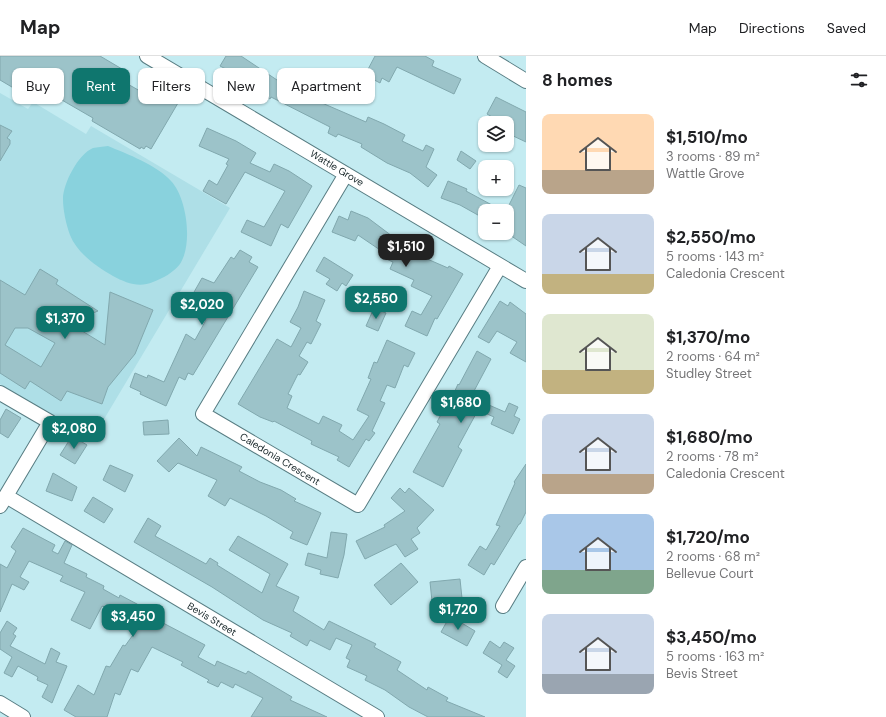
<!DOCTYPE html>
<meta charset="utf-8">
<style>
:root{--surface:#fff;--page:#f2f2f2;--text:#202124;--muted:#757577;--line:#e0e0e0;--accent:#0f766e}
body{margin:0;font-family:"DM Sans",sans-serif;background:var(--page);color:var(--text);height:100vh;display:flex;flex-direction:column;font-size:15px;white-space:nowrap}
*{box-sizing:border-box;margin:0}
p{font-size:13px;color:var(--muted)}
.icon{flex:none;width:22px;height:22px;fill:none;stroke:currentColor;stroke-width:2;stroke-linecap:round;stroke-linejoin:round}
.map{position:relative;flex:1;overflow:hidden}
.sheet{display:flex;flex-direction:column;background:var(--surface);width:360px}
.sheet>*{flex:none}
.guide{position:absolute;left:12px;top:12px;width:380px;height:36px;display:flex;gap:8px}
.buttons{position:absolute;left:478px;top:60px;display:grid;gap:8px}
.buttons a{display:grid;place-items:center;width:36px;height:36px;border-radius:8px;background:var(--surface);box-shadow:0 1px 3px #0004;font-size:20px}
.price{position:absolute;translate:-50% -34px;padding:0 9px;border-radius:8px;background:var(--accent);color:#fff;font-size:13px;line-height:26px;filter:drop-shadow(0 1px 2px #0008)}
.price::after{content:'';position:absolute;left:50%;top:24px;width:12px;height:9px;margin-left:-6px;background:inherit;clip-path:polygon(0 0,100% 0,50% 100%)}
.price.on{background:#222;color:#fff}
ul{padding:0;list-style:none}
li{display:flex;align-items:center;gap:12px;height:100px;padding:0 16px}
li span{display:grid;place-items:center;flex:none;width:112px;height:80px;border-radius:8px;color:#555}
li>.icon{margin-inline-start:auto}
span .icon{width:48px;height:48px;fill:#fffc;stroke-width:1}
li b{font-size:17px}
h2{display:flex;justify-content:space-between;align-items:center;height:48px;padding:0 16px;font-size:17px}
.chip{padding:0 14px;border-radius:8px;background:var(--surface);box-shadow:0 1px 3px #0004;font-size:14px;line-height:36px}
.chip.on{background:var(--accent);color:#fff}
header{display:flex;align-items:center;gap:24px;box-sizing:border-box;height:56px;padding:0 20px;background:var(--surface);border-bottom:1px solid var(--line)}
header strong{font-size:19px}
nav{display:flex;gap:22px;margin-inline-start:auto;font-size:14px}
main{display:flex;flex:1;min-height:0}
.map>svg:first-child{display:block}
.built{fill:#aedfe7}
.green{fill:#89d2dd}
.building{fill:#9cc3c9;stroke:#81a8ae;fill-rule:evenodd}
.lines{fill:none;stroke-linecap:round;stroke-linejoin:round}
.minor-casing{stroke:#587d83;stroke-width:16}
.minor{stroke:#fff;stroke-width:14}
.labels{text-anchor:middle;dominant-baseline:central;stroke-width:3.5;stroke-linejoin:round;paint-order:stroke}
.street-label{font-size:10px;fill:#152427;stroke:#fff}
</style>
<header>
<strong>Map</strong>
<nav><a>Map</a><a>Directions</a><a>Saved</a></nav>
</header>
<main>
<div class="map">
<svg width="526" height="661" viewBox="0 0 526 661">
<rect width="100%" height="100%" fill="#c3ebf1"/>
<path class="built" d="M0 37 28 53 33 46 86 78 91 70 230 152 91 385 41 355 42 353 0 328Z"/>
<path class="green" d="M108 90C127 98 157 109 171 125 187 142 193 188 180 208 173 217 163 222 153 226 139 232 126 227 113 220 97 211 77 197 70 179 66 168 63 154 63 143 63 128 78 98 93 92 97 91 103 91 108 90Z"/>
<path class="building" d="M0 0H100L122 13 117 22 140 35 145 27 178 47 151 93 146 90 144 93 141 91 140 93 92 65 93 62 29 25 22 37 0 24Z
M226 0H241L280 26 311 40 317 28 328 33 322 47 366 66 368 61 384 68 405 79 402 85 423 95 426 89 434 93 426 111 437 119 428 131 410 117 387 107 361 91 362 88 338 78 336 81 328 77 330 71 271 41 270 43 260 37 263 32 220 10Z
M375 0H425L434 5 432 10 461 23 454 38 397 11 389 26 382 22 380 27 365 19Z
M496 41 526 56V86L509 78 512 72 507 69V67H503L487 58Z
M0 69 12 75 7 82 10 84V88L0 105Z
M207 72 236 85 256 97 250 107 270 116 274 108 289 115 312 130 288 172 281 168 271 190 241 176 247 164 264 171 285 135 245 116 226 148 203 135 209 124 217 129 228 109 226 108 229 103 199 90Z
M461 95 476 105 470 113 457 104Z
M448 125 467 133 466 135 503 155H485V163L460 149 441 142Z
M519 129 526 132V190L507 177H511L507 175V153Z
M351 155 368 162 392 180 389 184 412 194 411 196 448 212 449 210 463 218 437 263 435 262 427 280 405 270 412 255 421 259 432 240 411 230 414 224 390 213 393 206 384 202 386 198 358 179 355 185 332 176 339 160 348 164Z
M240 194 252 201 249 206 258 211 193 319 188 317 185 324 179 321 166 350 140 338 141 336 130 331 135 317 147 322 148 319 164 326 186 278 195 284 206 264 185 252 202 222 214 227 231 201 234 203Z
M324 201 353 219 346 230 342 227 337 235 326 228 330 223 316 215Z
M40 213 58 224 56 228 98 255 69 267 105 289 110 236 153 254 135 298 108 331 102 348 67 335 61 345 30 325 25 333 0 317V224L25 239ZM15 272H28L55 287 41 311 5 289Z
M304 235 325 244 316 265 321 268 311 288 307 286 299 300 308 306 300 319 298 318 288 338 292 340 287 352 319 368 323 360 342 369 339 375 353 384 369 360 357 354 371 323 368 322 374 306 377 307 387 284 415 297 408 311 404 309 395 332 387 329 380 345 385 347 372 375 375 377 369 385 366 383 349 411 337 404 339 401 311 388 312 385 274 365 273 366 260 361 238 348 277 283 291 291 301 272 290 266 298 251Z
M500 245 508 250 510 246 526 258V306L510 297 517 286 497 275 489 287 478 281Z
M374 252 386 257 378 275 366 270Z
M477 295 491 303 474 335 485 340 482 346 505 356 509 347 518 351 514 360 520 363 513 378 491 368 494 361 478 354 458 391 462 394 443 431 413 416 440 368 437 366 447 347 449 348 458 328 459 329Z
M6 353 21 362 8 382 0 377V364Z
M168 364 169 378 144 379 143 366Z
M72 380 87 389 75 408 60 399Z
M179 382 197 400 201 391 242 411 239 415 260 426 281 434 296 443 294 445 321 457 307 489 290 482 293 476 266 460 230 442 225 450 208 440 217 424 178 407 169 416 157 405Z
M526 408V456L520 468H519L494 509 491 507 484 519 468 509 480 490 486 494 500 470 496 469 515 427 514 426Z
M110 409 133 419 125 436 103 424Z
M53 417 77 431 72 445 46 435Z
M400 432 405 437 409 432 434 454 417 472 420 477 411 483 418 493 405 501 396 488 365 503 356 485 385 471 384 469 405 455 391 442Z
M93 441 113 453 104 467 84 455Z
M148 462 161 470 155 480 206 508 210 502 218 507 217 509 262 537 270 518 229 494 238 480 288 508 276 530 299 541 293 555 324 574 329 565 376 588 374 591 401 606 397 614 427 634 428 631 448 642 446 645 485 661H428L409 651 385 634 365 624 367 620 347 611 350 604 346 602 352 589 336 582 330 594 310 584 307 590 290 580 292 577 263 564 212 531 134 486Z
M23 472 55 489 52 495 58 498 65 485 72 489 64 507 87 518 86 521 104 530 103 533 119 542 120 539 137 548 165 568 205 589 198 601 215 610 217 605 246 618 248 615 292 641 290 644 327 661H251L263 642 235 628 233 632 221 626 218 631 207 626 209 624 181 609 183 606 152 591 138 616 131 613 120 639 115 637 107 661H76L64 654 78 629 94 639 106 610 110 611 123 589 125 590 140 569 102 550 90 573 71 564 85 536 60 525 63 520 29 505 20 521 29 526 24 534 12 528 0 556V508L7 512 16 495 11 491Z
M331 476 347 478 344 499 338 522 320 518 321 514 305 509 308 497 327 502Z
M401 507 418 526 391 549 374 529Z
M460 523 463 552 433 555 430 526Z
M450 560 475 575 467 590 441 576Z
M7 565 17 572 13 578 16 580 10 590 45 608 51 592 60 597 56 606 67 610 52 647 42 641 48 629 37 624 38 621 18 610 12 621 4 617 12 601 0 593V577Z
M490 585 500 592 504 586 514 592 506 604 515 610 507 622 498 616 502 609 483 597Z"/>
<g class="lines">
<g class="minor-casing">
<path id="minor" d="M147 0 526 225
M485 0 526 25
M346 118 203 358 358 449 500 210
M0 337 50 366 0 450
M6 440 377 661
M503 550 526 511
M0 647 23 661"/>
</g>
<use href="#minor" class="minor"/>
</g>
<g class="labels">
<g class="street-label">
<text transform="translate(337 112) rotate(31)">Wattle Grove</text>
<text transform="translate(280 403) rotate(31)">Caledonia Crescent</text>
<text transform="translate(212 563) rotate(31)">Bevis Street</text>
</g>
</g>
</svg>
<div class="buttons">
<a><svg class="icon" aria-label="layers" viewBox="0 0 24 24"><path d="M12 4l9 5-9 5-9-5zM3 14l9 5 9-5"/></svg></a>
<a>+</a>
<a>−</a>
</div>
<b class="price on" style="left:406px;top:212px">$1,510</b>
<b class="price" style="left:376px;top:264px">$2,550</b>
<b class="price" style="left:202px;top:270px">$2,020</b>
<b class="price" style="left:65px;top:284px">$1,370</b>
<b class="price" style="left:461px;top:368px">$1,680</b>
<b class="price" style="left:74px;top:394px">$2,080</b>
<b class="price" style="left:458px;top:575px">$1,720</b>
<b class="price" style="left:133px;top:582px">$3,450</b>
<div class="guide">
<a class="chip">Buy</a>
<a class="chip on">Rent</a>
<a class="chip">Filters</a>
<a class="chip">New</a>
<a class="chip">Apartment</a>
</div>
</div>
<section class="sheet">
<h2>8 homes<svg class="icon" aria-label="filters" viewBox="0 0 24 24"><path d="M4 7h16M4 17h16"/><circle cx="9" cy="7" r="2"/><circle cx="15" cy="17" r="2"/></svg></h2>
<ul>
<li><span style="background:linear-gradient(#ffd9b3 70%,#b9a48a 0)"><svg class="icon" aria-label="home" viewBox="0 0 24 24"><path d="M3 11l9-7 9 7M6 9v11h12V9"/></svg></span><div><b>$1,510/mo</b><p>3 rooms · 89 m²</p><p>Wattle Grove</p></div></li>
<li><span style="background:linear-gradient(#c9d6e8 75%,#c2b280 0)"><svg class="icon" aria-label="home" viewBox="0 0 24 24"><path d="M3 11l9-7 9 7M6 9v11h12V9"/></svg></span><div><b>$2,550/mo</b><p>5 rooms · 143 m²</p><p>Caledonia Crescent</p></div></li>
<li><span style="background:linear-gradient(#dfe7d0 70%,#c2b280 0)"><svg class="icon" aria-label="home" viewBox="0 0 24 24"><path d="M3 11l9-7 9 7M6 9v11h12V9"/></svg></span><div><b>$1,370/mo</b><p>2 rooms · 64 m²</p><p>Studley Street</p></div></li>
<li><span style="background:linear-gradient(#c9d6e8 75%,#b9a48a 0)"><svg class="icon" aria-label="home" viewBox="0 0 24 24"><path d="M3 11l9-7 9 7M6 9v11h12V9"/></svg></span><div><b>$1,680/mo</b><p>2 rooms · 78 m²</p><p>Caledonia Crescent</p></div></li>
<li><span style="background:linear-gradient(#a9c7e8 70%,#7fa58c 0)"><svg class="icon" aria-label="home" viewBox="0 0 24 24"><path d="M3 11l9-7 9 7M6 9v11h12V9"/></svg></span><div><b>$1,720/mo</b><p>2 rooms · 68 m²</p><p>Bellevue Court</p></div></li>
<li><span style="background:linear-gradient(#c9d6e8 75%,#9aa5b1 0)"><svg class="icon" aria-label="home" viewBox="0 0 24 24"><path d="M3 11l9-7 9 7M6 9v11h12V9"/></svg></span><div><b>$3,450/mo</b><p>5 rooms · 163 m²</p><p>Bevis Street</p></div></li>
</ul>
</section>
</main>
